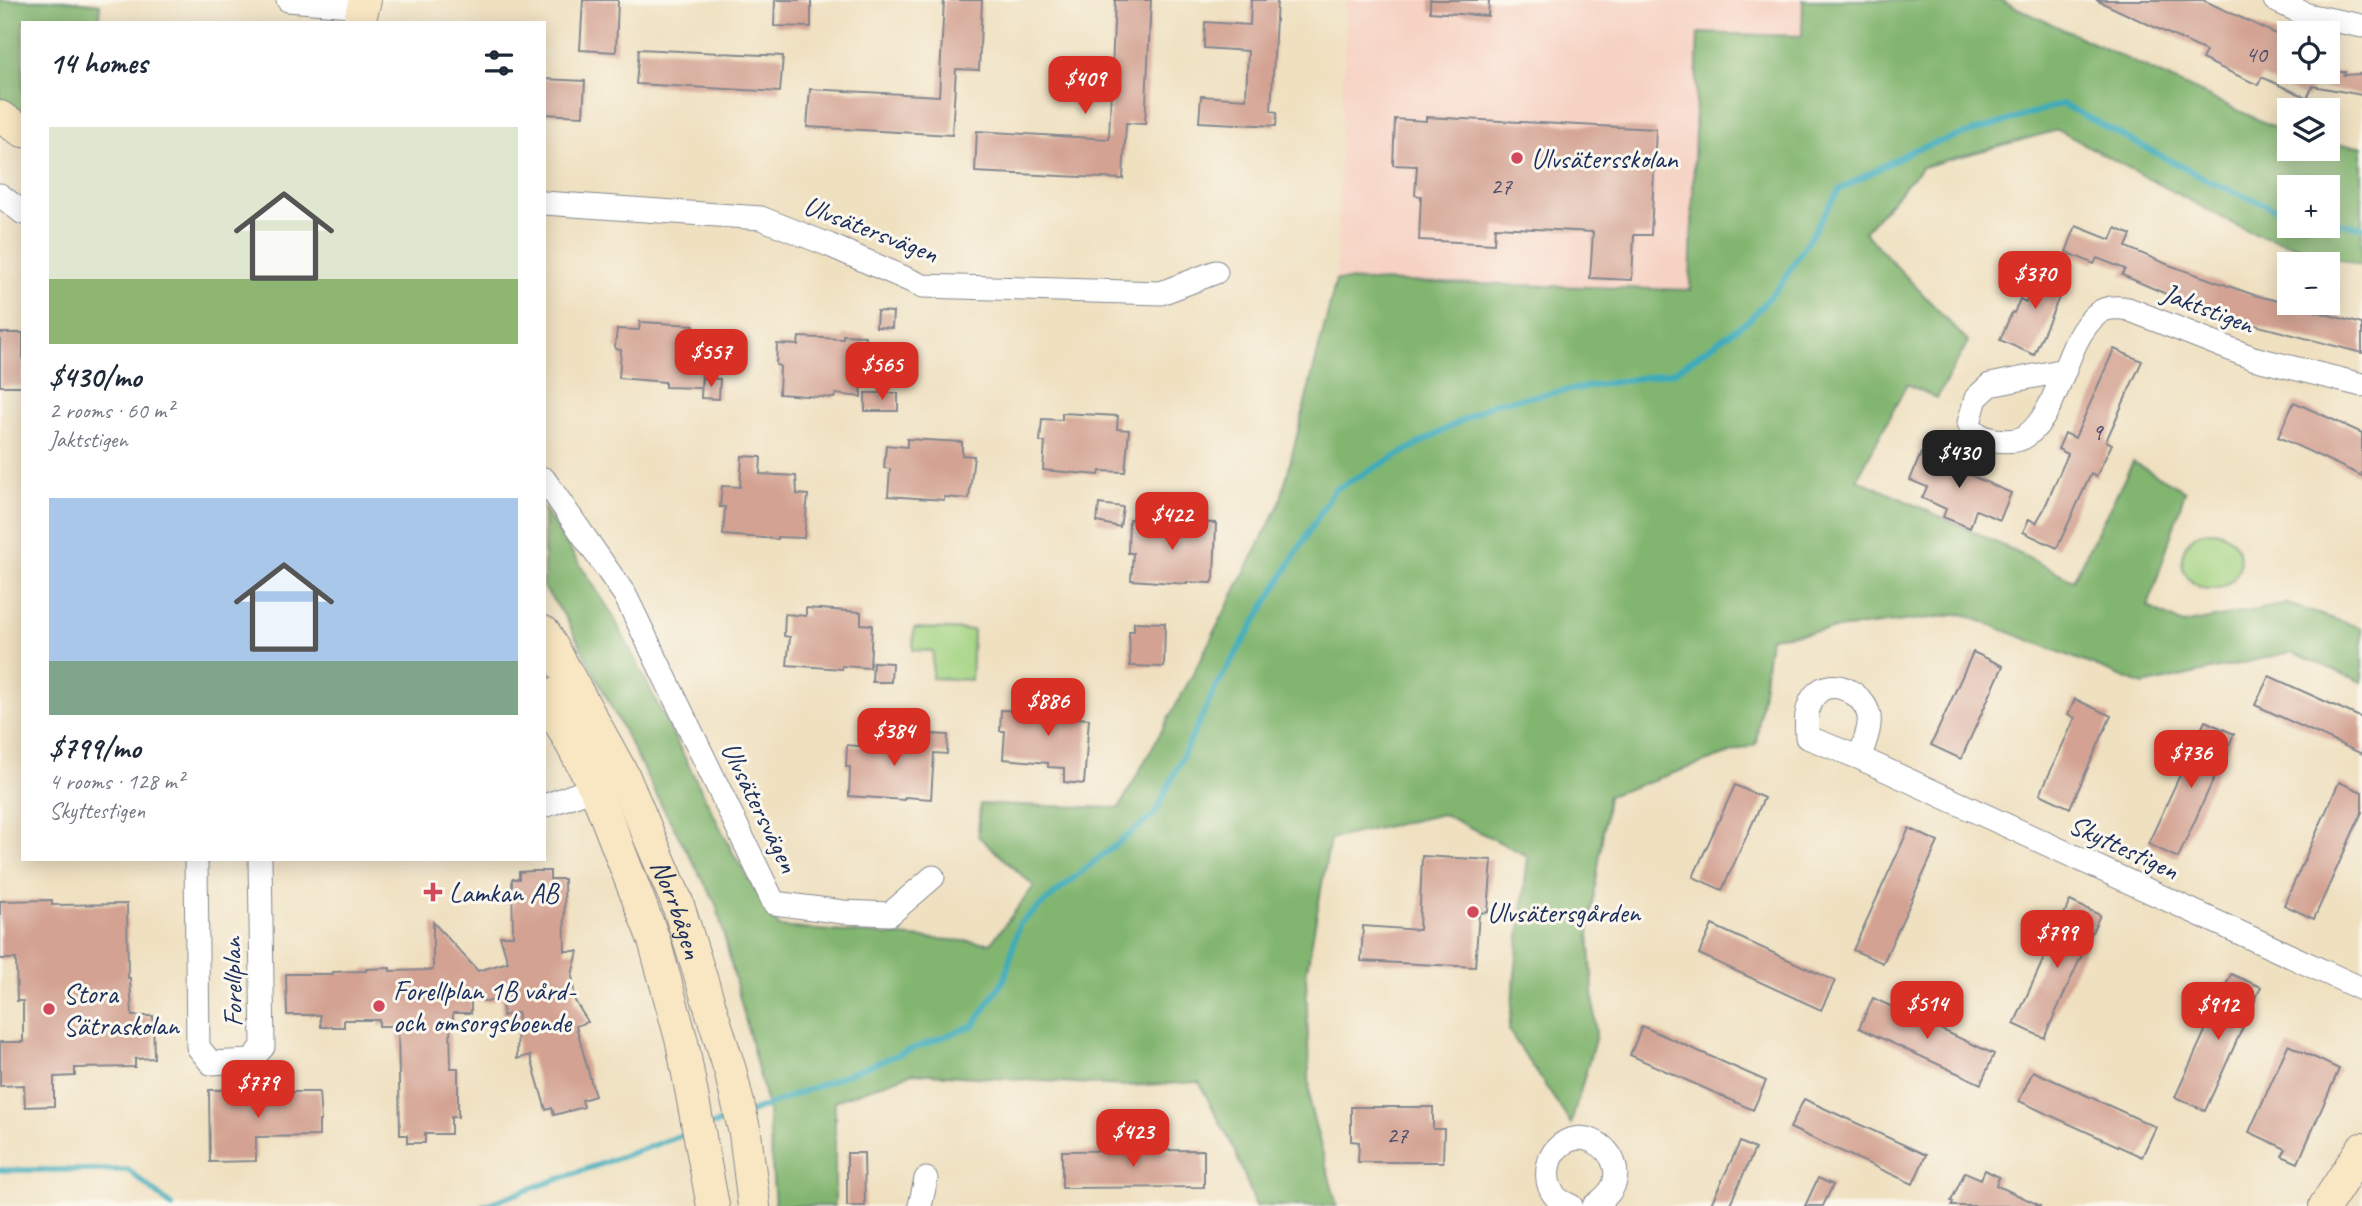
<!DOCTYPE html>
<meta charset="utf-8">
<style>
:root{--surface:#fff;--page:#f6f6f7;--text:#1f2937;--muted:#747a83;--accent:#d93025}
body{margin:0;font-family:Caveat,sans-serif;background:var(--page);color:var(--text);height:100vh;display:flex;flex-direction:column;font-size:26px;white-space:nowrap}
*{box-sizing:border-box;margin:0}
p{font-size:23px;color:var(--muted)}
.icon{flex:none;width:38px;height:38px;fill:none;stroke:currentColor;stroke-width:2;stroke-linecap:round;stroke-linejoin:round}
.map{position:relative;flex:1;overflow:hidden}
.details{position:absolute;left:21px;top:21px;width:525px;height:840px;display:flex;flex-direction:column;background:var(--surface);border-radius:0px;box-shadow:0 4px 18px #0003}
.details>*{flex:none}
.controls{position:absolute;left:2277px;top:21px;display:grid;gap:14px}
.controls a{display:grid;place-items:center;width:63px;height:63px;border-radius:0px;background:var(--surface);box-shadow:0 4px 18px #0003;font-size:35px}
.price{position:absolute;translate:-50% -60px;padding:0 16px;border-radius:14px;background:var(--accent);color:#fff;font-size:23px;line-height:46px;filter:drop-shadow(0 2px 4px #0008)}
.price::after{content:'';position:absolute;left:50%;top:42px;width:21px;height:16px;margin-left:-10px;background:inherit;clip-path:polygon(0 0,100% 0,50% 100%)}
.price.current{background:#222;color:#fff}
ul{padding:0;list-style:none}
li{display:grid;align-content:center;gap:14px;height:371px;padding:0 28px}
li span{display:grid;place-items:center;height:217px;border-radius:0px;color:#555}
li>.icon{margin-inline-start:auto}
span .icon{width:126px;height:126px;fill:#fffc;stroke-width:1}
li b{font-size:30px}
h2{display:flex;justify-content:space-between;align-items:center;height:84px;padding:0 28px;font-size:30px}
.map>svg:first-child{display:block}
.built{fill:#f6d2c3}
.green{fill:#a3d381;stroke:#5f8170;stroke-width:2}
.forest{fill:#82b56f;stroke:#4e7266;stroke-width:2;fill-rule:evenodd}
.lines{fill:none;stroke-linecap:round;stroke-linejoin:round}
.stream{stroke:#3cabba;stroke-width:6}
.building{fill:#d3a292}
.street-casing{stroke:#85888f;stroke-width:25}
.secondary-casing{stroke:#85888f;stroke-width:34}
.street{stroke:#fff;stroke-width:23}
.secondary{stroke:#f9e7c3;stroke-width:32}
.poi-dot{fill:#d1495b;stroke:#fbf7ec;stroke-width:2.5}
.labels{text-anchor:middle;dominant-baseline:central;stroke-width:6;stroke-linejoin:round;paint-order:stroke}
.number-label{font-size:24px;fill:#494c6b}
.poi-label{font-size:28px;fill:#1b2f5e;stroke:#fbf7ec;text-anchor:start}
.street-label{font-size:28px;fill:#1b2f5e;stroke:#fbf7ec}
</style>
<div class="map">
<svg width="2362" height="1206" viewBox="0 0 2362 1206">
<rect width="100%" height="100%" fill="#fbf7ec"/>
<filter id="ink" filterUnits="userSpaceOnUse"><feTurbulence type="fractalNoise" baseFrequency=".0143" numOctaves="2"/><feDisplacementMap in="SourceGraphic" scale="14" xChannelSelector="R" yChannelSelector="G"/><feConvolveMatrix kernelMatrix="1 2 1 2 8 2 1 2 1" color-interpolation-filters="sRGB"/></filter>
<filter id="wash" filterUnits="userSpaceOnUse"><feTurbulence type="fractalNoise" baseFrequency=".00686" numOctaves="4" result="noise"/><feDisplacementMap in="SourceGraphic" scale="28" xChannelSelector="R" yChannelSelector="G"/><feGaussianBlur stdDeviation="1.57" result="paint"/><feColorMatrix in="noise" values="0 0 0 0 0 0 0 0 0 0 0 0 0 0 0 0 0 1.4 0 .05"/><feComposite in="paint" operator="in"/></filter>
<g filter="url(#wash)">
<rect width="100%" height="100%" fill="#efe0c0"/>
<path class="built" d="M1346 0H1803L1802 36 1698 34 1690 290 1336 280Z"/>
<path class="green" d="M2182 560a29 29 0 1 1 58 0a29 29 0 1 1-58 0Z
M914 628 973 630 971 680 932 678 933 651 913 650Z"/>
<path class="forest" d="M0 0H63L100 4 99 23H23V115L0 99Z
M1803 0H2000L2289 134V149H2328V144L2362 146V266L2249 232 2058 130 1922 167 1864 232 1968 342 1937 398 1907 384 1857 479 1977 533 2073 580 2133 462 2185 491 2148 607 2183 624 2287 604 2362 628V682L2292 652 2143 685 1963 614 1770 637 1756 744 1608 796 1589 932 1596 1036 1571 1124 1509 1031 1528 856 1443 814 1330 839 1306 975 1310 1106 1337 1206H1256L1234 1149 1199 1082 1124 1086 913 1073 835 1101V1206H775L768 1109 716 904 660 802 566 618 544 588V509L612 614 734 855 779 927 991 943 1034 886 978 836 980 804 1119 808 1193 674 1280 503 1336 280 1690 290 1698 33 1802 36ZM2289 187H2328V226H2289Z"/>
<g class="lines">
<path class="stream" d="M2328 221 2362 227
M748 1113 974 1025 1005 978 1019 924 1076 876 1155 814 1216 687 1334 490 1494 403 1674 372 1750 319 1782 283 1839 190 1913 150 2062 104 2215 184 2289 214
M708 1126 731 1119
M0 1170H128L172 1206
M482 1206 691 1132"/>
</g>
<g id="blocks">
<path class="building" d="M583 0H618L616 52 580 50Z
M775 0H811V27L774 26Z
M944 0H982L979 70 956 69 952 135 807 127 810 89 939 96Z
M1115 0H1151L1145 124 1126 123 1123 179 975 172 977 131 1109 139Z
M1251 0H1277L1271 111 1277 112 1276 126 1199 122 1201 96 1246 99 1248 51 1204 48 1205 22 1250 25Z
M1430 0H1489L1488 16 1430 12Z
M2096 0H2203L2289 40V72H2345L2344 75 2362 74V95L2313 86 2307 98 2262 77 2258 85 2202 59 2206 51Z
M639 49 783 56 780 92 636 84Z
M544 79 585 81 583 116 544 114Z
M1426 117 1656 129 1651 235H1634L1632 280 1590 278 1593 232 1495 227 1494 244 1419 240 1421 196 1415 195 1417 166 1393 165 1395 119 1426 121Z
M2076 226 2111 240 2116 228 2131 235 2126 247 2169 265 2254 295 2286 303H2301L2300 307 2362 324V353L2240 321V319L2166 294 2122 275 2125 269 2097 258 2094 264 2066 252Z
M2043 261 2063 270 2058 283 2064 286 2034 355 2000 340 2012 312 2014 313 2020 299 2026 302Z
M877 311 893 312 892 328 876 327Z
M640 322 694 325 693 338 704 339 701 388 665 387V382L619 378 621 350 616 349 615 347 617 329 639 330Z
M0 333H23V386H0Z
M843 335 865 336 861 397 836 394 834 398 779 394 780 366 776 365 777 344 798 345 799 337 843 339Z
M2114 349 2142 361 2106 441 2112 444 2096 477 2091 474 2057 548 2023 532 2029 519 2036 523 2044 509 2068 454 2058 449 2065 433 2075 438Z
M702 378 720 379 719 399 701 398Z
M865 393H898V411H865Z
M2294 402 2362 433V476L2278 437Z
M1062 413 1118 416 1117 429 1129 430 1125 472 1100 471 1099 475 1043 470 1045 442H1040L1042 419 1062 420Z
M907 439 962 442V455L974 456 969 499 944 497V500L888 496 890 469 884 468 886 445 907 447Z
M1921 453 1955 468 1960 458 1975 464 1970 475 2011 493 2000 520 1976 510 1970 528 1943 517 1946 509 1922 498 1927 487 1910 480Z
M742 456 761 457 760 474 796 476 797 494 808 495 804 538 778 537V539L723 535 725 507H720L722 486 740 487Z
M1099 504 1123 507 1120 527 1097 522Z
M1129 519 1160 520V524L1195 526V522L1216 523 1214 578 1212 583 1187 582V584L1131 580 1133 553H1128Z
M806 608 861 612V624L872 625 870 668 842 666V669L787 665 790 637 784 636 785 614 806 616Z
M1134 622 1165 623 1164 667 1130 666 1129 631H1134Z
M1973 652 2003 666 1961 759 1931 745Z
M873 662 892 663 891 682H872Z
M2269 676 2362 718V754L2255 705Z
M2075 699 2111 716 2070 808 2040 794 2075 718 2068 714Z
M1023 703 1078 706 1077 718 1089 719 1084 784 1064 782V768L1048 767V763L1003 759 1005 731H1000L1001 710 1022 711Z
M2205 721 2234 734 2178 858 2148 844Z
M929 734 948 735 947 754 934 753 931 799 905 797 904 800 849 796 850 767H846L847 745 868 747 869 739 913 742 914 737 928 738Z
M2339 782 2362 792V812L2314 919 2284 905Z
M1735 785 1764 798 1722 890 1693 877Z
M1909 828 1938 842 1883 963 1853 950Z
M1422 856 1492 860 1488 912 1479 913 1475 967 1361 961 1363 926 1419 930Z
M534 871H550V879H564L565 951H578L572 975 575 1001 588 1022 576 1026 595 1096 582 1100 584 1107 554 1115 552 1108 546 1110 530 1055 517 1059 518 1012 503 1016 502 998 487 1002 471 997V1013H453V1023H450L451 1068H458V1117H451V1134H425V1143H407V1135H400L398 1026H379V1020H344V1027H321L320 1015H287L286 974H333V972L366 971V969L390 968V971L433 970V922L478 971 508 962 500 936H513L512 879H519V872Z
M52 900V905L127 904 128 978H130L132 1016H153L154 1058 135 1059V1067L75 1068V1076L54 1077V1106L25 1107 24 1085 0 1086V1042H23V1001H17L16 959H0V901Z
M2070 901 2100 915 2044 1038 2014 1024Z
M1712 925 1835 981 1821 1010 1699 954Z
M2231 974 2261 987 2205 1111 2175 1097Z
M1873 998 1994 1054 1981 1084 1859 1028Z
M1642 1026 1766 1081 1753 1110 1630 1055Z
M2288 1045 2339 1069 2298 1163 2282 1156 2286 1149 2249 1132Z
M2033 1071 2156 1127 2142 1157 2019 1101Z
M279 1089V1092H319L321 1121H319V1136L256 1137V1161L210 1162 209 1090Z
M1804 1099 1926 1155 1913 1184 1790 1128Z
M1351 1107H1433V1129H1444L1443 1162H1358L1359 1142 1351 1141Z
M1740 1142 1755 1149 1729 1206H1710Z
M1204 1150V1187L1062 1188V1151Z
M847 1153H864L865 1206H847Z
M1985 1170 1999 1177 1996 1185 2041 1206H1951L1953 1202 1951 1201 1965 1172 1981 1179Z
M1818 1178 1833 1185 1823 1206H1805Z"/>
</g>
</g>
<g filter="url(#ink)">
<use href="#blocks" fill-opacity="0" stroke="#85888f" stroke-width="2"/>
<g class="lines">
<g class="street-casing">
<path id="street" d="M288 0 364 6
M2275 0 2307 15 2362 26
M0 195 23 213
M544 203 761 218 829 245 923 286 1161 293 1216 272
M2065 370 1990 385 1976 398 1969 423C1973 433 1983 438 1994 440 2004 441 2018 442 2026 436 2062 410 2063 342 2097 314 2105 307 2117 307 2128 309L2253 358 2362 385
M544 479 625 595 774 903 843 912 890 914 933 877
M1860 758C1863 745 1871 729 1869 716 1865 694 1832 675 1815 695 1805 707 1806 723 1807 737L1860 758 2362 989
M544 806 608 783
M196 859 198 1047 211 1063 250 1061 263 1047 260 859
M920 1206 926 1179
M1571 1206C1567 1204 1560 1201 1557 1198 1543 1184 1545 1157 1561 1145 1581 1129 1610 1144 1615 1167 1619 1185 1608 1196 1594 1206"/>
</g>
<g class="secondary-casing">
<g id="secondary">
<path d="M359 23 365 0"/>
<path d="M0 117 23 131"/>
<path id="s1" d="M544 632 624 777 677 902 730 1070 745 1133 754 1206"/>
<path d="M544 693 595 788 654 940 682 1042 713 1206"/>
<path d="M2325 1206 2362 1149"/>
</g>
</g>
<use href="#street" class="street"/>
<use href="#secondary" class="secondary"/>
</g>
</g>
<g class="poi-dot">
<circle cx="1517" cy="158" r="7"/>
<path d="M429.5 881.5h7v7h7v7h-7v7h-7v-7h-7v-7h7z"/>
<circle cx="1473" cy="912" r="7"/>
<circle cx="379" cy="1006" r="7"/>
<circle cx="49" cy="1009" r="7"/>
</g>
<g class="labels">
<g class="number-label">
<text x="2256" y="54">40</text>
<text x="1501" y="186">27</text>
<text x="2097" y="432">9</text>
<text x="1397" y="1135">27</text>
</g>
<g class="poi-label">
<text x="1531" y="158">Ulvsätersskolan</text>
<text x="449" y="892">Lamkan AB</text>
<text x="1487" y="912">Ulvsätersgården</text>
<text x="393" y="990">Forellplan 1B vård-<tspan x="393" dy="32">och omsorgsboende</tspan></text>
<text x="63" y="993">Stora<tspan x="63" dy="32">Sätraskolan</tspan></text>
</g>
<g class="street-label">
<text transform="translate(871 229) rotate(21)">Ulvsätersvägen</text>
<text transform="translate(2208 308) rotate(21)">Jaktstigen</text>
<text transform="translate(760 807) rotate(64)">Ulvsätersvägen</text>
<text transform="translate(2124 847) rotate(25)">Skyttestigen</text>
<text stroke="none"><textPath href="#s1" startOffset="308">Norrbågen</textPath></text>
<text transform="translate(232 982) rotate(-91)">Forellplan</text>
</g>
</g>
</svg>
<div class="controls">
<a><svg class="icon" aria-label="locate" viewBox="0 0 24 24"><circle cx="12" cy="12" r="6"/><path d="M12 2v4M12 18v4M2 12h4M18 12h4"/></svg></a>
<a><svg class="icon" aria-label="layers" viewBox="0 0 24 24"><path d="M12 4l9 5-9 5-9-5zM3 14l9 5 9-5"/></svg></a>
<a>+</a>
<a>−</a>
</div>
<b class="price" style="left:1085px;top:116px">$409</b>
<b class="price" style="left:2035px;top:311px">$370</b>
<b class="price" style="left:711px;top:389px">$557</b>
<b class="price" style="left:882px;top:402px">$565</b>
<b class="price current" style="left:1959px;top:490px">$430</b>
<b class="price" style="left:1172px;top:552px">$422</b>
<b class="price" style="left:1048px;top:738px">$886</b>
<b class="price" style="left:894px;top:768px">$384</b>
<b class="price" style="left:2191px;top:790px">$736</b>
<b class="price" style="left:2057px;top:970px">$799</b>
<b class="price" style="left:1927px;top:1041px">$514</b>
<b class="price" style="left:2218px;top:1042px">$912</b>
<b class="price" style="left:258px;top:1120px">$779</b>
<b class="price" style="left:1133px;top:1169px">$423</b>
<section class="details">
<h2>14 homes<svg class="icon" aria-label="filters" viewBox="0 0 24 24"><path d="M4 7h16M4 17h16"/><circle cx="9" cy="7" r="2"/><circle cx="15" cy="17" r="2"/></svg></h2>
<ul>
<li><span style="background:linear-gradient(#dfe7d0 70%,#8fb573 0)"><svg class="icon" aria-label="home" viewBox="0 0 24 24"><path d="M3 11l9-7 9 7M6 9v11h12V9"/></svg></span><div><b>$430/mo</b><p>2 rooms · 60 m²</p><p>Jaktstigen</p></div></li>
<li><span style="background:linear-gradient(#a9c7e8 75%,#7fa58c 0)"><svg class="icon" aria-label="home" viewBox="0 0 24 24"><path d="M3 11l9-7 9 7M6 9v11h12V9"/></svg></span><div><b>$799/mo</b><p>4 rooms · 128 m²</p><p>Skyttestigen</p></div></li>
</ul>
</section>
</div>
